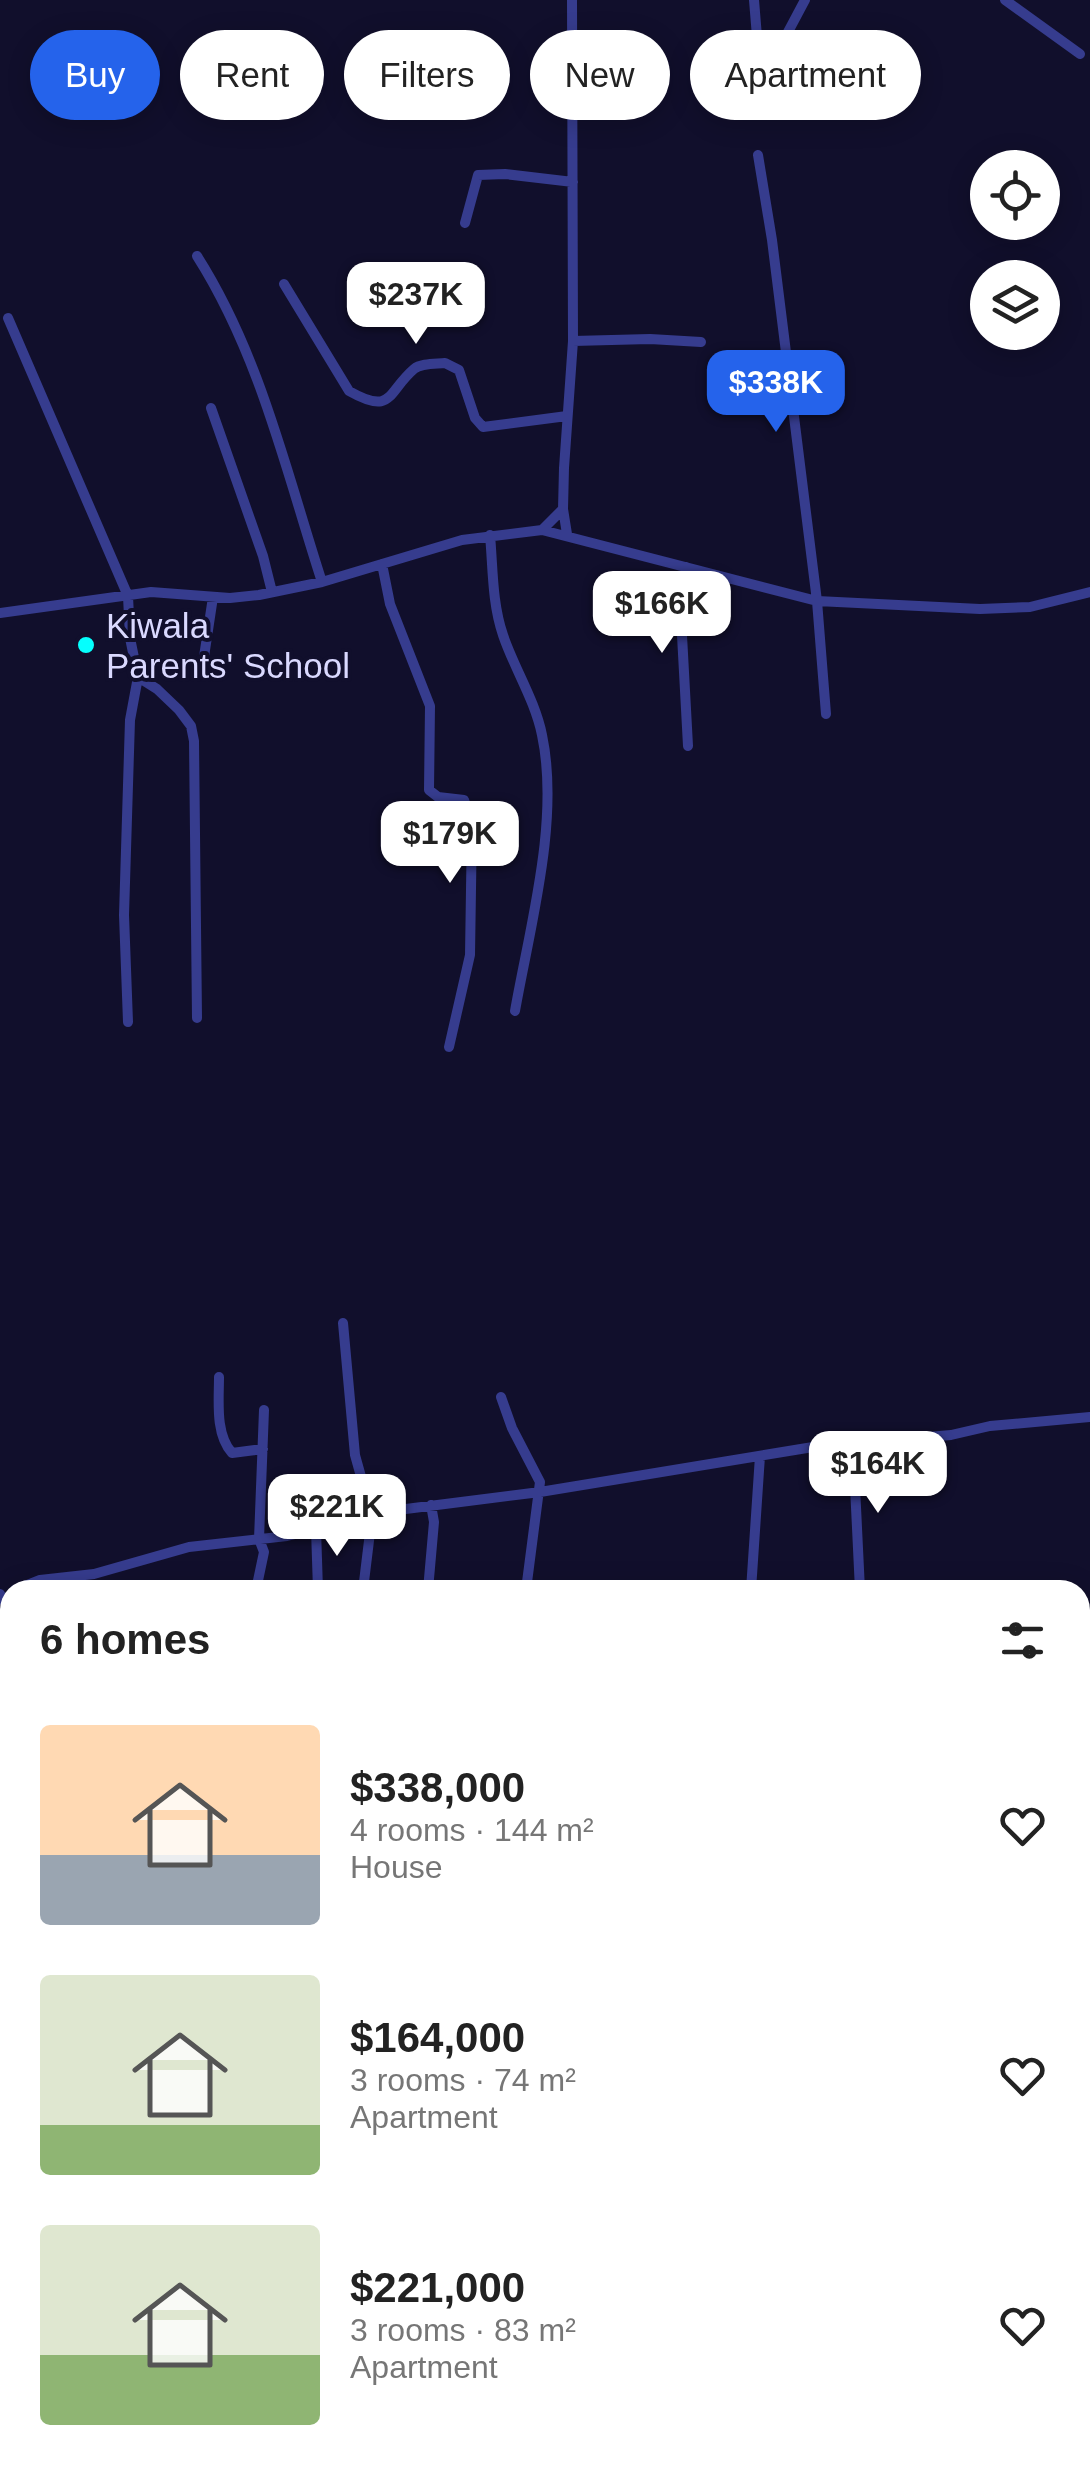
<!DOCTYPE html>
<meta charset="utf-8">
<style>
:root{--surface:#fff;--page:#f6f6f6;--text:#222;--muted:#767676;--accent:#2563eb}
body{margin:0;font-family:Arial,sans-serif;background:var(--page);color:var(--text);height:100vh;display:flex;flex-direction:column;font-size:38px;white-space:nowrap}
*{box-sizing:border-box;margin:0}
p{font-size:32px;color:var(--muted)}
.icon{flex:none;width:55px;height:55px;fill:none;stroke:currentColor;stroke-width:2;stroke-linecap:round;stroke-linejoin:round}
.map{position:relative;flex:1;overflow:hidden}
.drawer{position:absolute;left:0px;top:1580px;width:1090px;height:892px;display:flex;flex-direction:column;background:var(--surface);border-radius:30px 30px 0 0;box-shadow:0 5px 25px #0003}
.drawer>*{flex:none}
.banner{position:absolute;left:30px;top:30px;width:1030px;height:90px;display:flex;gap:20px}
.tools{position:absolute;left:970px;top:150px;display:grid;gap:20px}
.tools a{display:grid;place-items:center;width:90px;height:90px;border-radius:50%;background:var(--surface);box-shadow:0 5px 25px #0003;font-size:50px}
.price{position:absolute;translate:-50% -85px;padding:0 22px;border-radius:20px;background:#fff;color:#222;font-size:32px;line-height:65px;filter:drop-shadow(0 2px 5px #0008)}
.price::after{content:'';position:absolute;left:50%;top:60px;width:30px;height:22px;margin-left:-15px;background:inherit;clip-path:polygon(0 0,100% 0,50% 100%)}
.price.active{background:var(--accent);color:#fff}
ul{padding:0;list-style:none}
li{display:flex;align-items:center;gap:30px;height:250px;padding:0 40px}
li span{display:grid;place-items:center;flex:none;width:280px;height:200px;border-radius:10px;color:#555}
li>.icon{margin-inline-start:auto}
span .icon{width:120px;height:120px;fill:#fffc;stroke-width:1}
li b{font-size:42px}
h2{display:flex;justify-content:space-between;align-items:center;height:120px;padding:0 40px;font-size:42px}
.chip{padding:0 35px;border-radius:45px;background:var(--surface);box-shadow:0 5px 25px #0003;font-size:35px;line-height:90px}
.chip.active{background:var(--accent);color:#fff}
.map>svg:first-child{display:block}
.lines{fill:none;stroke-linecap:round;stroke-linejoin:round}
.minor{stroke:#363c8e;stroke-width:10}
.poi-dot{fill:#05fffe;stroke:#110f2c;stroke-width:4}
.labels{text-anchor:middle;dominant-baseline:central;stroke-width:8;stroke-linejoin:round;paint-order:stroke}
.poi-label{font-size:35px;fill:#dad9ff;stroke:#110f2c;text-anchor:start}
</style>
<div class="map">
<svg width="1090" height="2472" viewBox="0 0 1090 2472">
<rect width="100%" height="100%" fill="#110f2c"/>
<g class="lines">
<path class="minor" d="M754 0 759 61 780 47 805 0
M1005 0 1080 54
M758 155 772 240 817 601 826 714
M465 223 478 175 505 174 573 182
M197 256C260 355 286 471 322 582
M284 284 349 391C393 416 387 392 414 369 421 363 436 364 445 363L459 370 475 418 483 427 567 416
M8 318 128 596 130 638 138 677 157 689 179 710 191 726 194 741 197 1018
M573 341 650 339 701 342
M211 408 263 556 272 592
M542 530 563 509
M567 534 563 509 564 468 573 341 572 0
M490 535C493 568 492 603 503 635 514 668 535 700 542 735 560 820 530 926 515 1011
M382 564 390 604 430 706 429 790 438 797 464 800 472 823 470 955 449 1047
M686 567 681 617 688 746
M0 613 151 592 230 598 259 595 322 582 462 540 542 530 817 601 980 609 1030 607 1090 592
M202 670 213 597
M128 1022 124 915 130 720 138 677
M343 1323 355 1455 372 1516 363 1590
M219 1377C219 1401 215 1434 232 1453L263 1449
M501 1397 512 1428 540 1482 526 1590
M853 1445 860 1590
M316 1529 318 1590
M15 1590 40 1580 94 1574 189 1547 287 1536 390 1511 540 1492 813 1447 951 1435 990 1426 1090 1417
M256 1590 264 1552 259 1539 264 1410
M428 1590 434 1522 431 1505
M751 1590 760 1456
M0 1594 10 1611 0 1613
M1080 1757H1090
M0 1861 10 1853
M1080 1927 1090 1930
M1080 2101 1090 2104
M0 2172 10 2164
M170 2462 171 2472"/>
</g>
<circle class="poi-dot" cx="86" cy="645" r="10"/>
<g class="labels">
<g class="poi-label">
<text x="106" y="625">Kiwala<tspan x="106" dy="40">Parents' School</tspan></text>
</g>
</g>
</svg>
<div class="tools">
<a><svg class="icon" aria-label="locate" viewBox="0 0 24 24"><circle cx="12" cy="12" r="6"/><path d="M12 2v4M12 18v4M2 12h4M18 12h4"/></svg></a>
<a><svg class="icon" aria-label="layers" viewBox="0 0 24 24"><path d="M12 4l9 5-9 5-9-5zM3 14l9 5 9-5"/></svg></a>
</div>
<b class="price" style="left:416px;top:347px">$237K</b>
<b class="price active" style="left:776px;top:435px">$338K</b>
<b class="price" style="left:662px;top:656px">$166K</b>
<b class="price" style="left:450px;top:886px">$179K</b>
<b class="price" style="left:878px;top:1516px">$164K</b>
<b class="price" style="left:337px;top:1559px">$221K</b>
<div class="banner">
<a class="chip active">Buy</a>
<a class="chip">Rent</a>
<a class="chip">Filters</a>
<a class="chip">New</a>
<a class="chip">Apartment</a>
</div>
<section class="drawer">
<h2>6 homes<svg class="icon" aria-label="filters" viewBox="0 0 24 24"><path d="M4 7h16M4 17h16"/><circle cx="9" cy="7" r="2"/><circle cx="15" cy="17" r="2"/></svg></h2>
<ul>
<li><span style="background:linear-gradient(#ffd9b3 65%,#9aa5b1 0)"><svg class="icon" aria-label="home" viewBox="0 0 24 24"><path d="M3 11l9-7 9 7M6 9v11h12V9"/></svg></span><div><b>$338,000</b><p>4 rooms · 144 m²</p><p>House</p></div><svg class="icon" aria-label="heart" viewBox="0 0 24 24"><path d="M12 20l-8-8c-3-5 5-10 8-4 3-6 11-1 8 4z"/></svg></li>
<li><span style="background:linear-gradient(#dfe7d0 75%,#8fb573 0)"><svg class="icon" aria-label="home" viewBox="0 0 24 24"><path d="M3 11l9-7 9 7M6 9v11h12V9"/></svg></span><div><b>$164,000</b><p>3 rooms · 74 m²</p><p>Apartment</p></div><svg class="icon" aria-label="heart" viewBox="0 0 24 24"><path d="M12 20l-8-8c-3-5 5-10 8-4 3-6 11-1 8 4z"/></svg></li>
<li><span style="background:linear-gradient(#dfe7d0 65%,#8fb573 0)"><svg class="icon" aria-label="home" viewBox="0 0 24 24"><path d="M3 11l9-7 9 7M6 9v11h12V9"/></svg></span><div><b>$221,000</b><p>3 rooms · 83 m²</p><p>Apartment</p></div><svg class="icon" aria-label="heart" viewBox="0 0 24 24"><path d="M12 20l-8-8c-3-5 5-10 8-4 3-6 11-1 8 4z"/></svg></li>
</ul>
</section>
</div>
